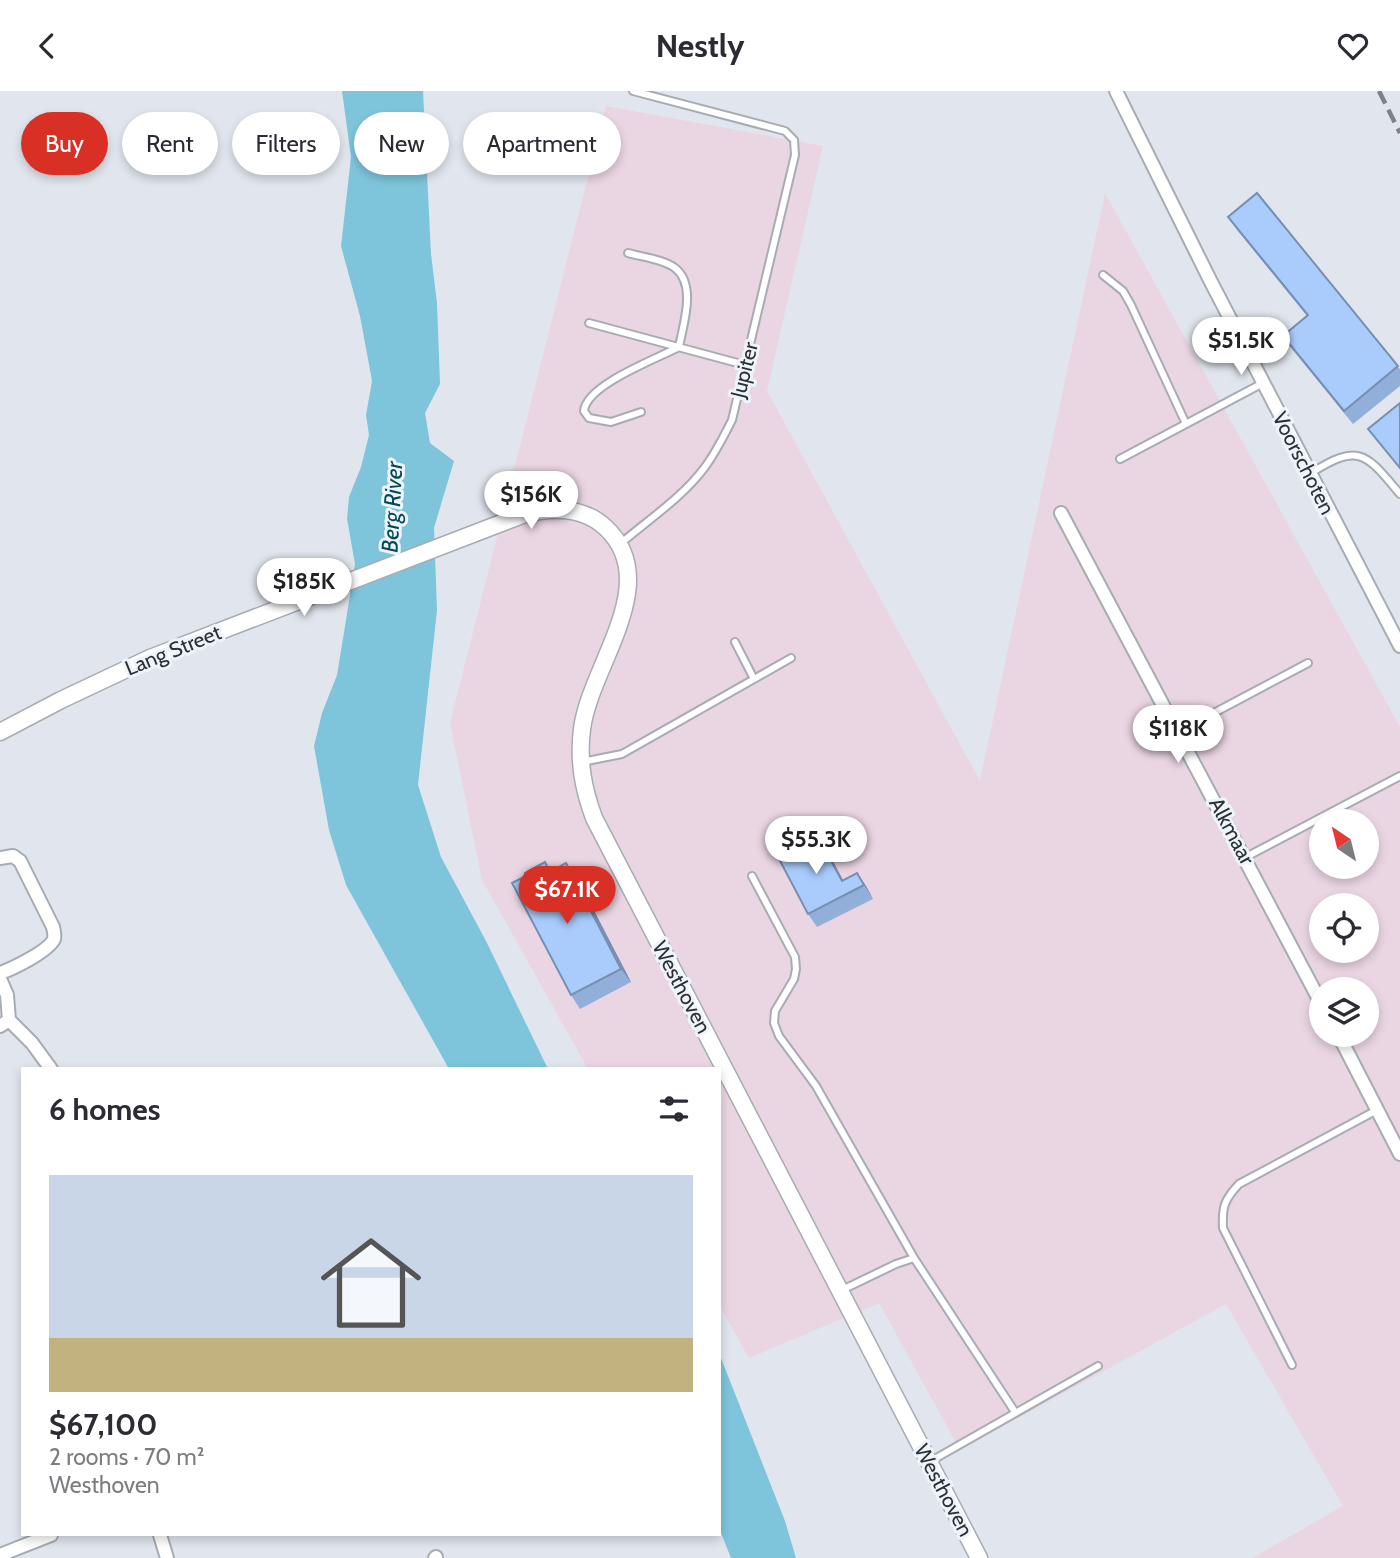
<!DOCTYPE html>
<meta charset="utf-8">
<style>
:root{--surface:#fff;--page:#f7f7f7;--text:#2b2b33;--muted:#7c7c81;--line:#e1e1e2;--accent:#d93025}
body{margin:0;font-family:Cabin,sans-serif;background:var(--page);color:var(--text);height:100vh;display:flex;flex-direction:column;font-size:26px;white-space:nowrap}
*{box-sizing:border-box;margin:0}
p{font-size:23px;color:var(--muted)}
.icon{flex:none;width:38px;height:38px;fill:none;stroke:currentColor;stroke-width:2;stroke-linecap:round;stroke-linejoin:round}
.map{position:relative;flex:1;overflow:hidden}
.panel{position:absolute;left:21px;top:976px;width:700px;height:469px;display:flex;flex-direction:column;background:var(--surface);border-radius:0px;box-shadow:0 4px 10px #0003}
.panel>*{flex:none}
.guide{position:absolute;left:21px;top:21px;width:700px;height:63px;display:flex;gap:14px}
.needle{width:46px;rotate:325deg}
.controls{position:absolute;left:1309px;top:718px;display:grid;gap:14px}
.controls a{display:grid;place-items:center;width:70px;height:70px;border-radius:50%;background:var(--surface);box-shadow:0 4px 10px #0003;font-size:35px}
.price{position:absolute;translate:-50% -60px;padding:0 16px;border-radius:24px;background:#fff;color:#222;font-size:23px;line-height:46px;filter:drop-shadow(0 2px 4px #0008)}
.price::after{content:'';position:absolute;left:50%;top:42px;width:21px;height:16px;margin-left:-10px;background:inherit;clip-path:polygon(0 0,100% 0,50% 100%)}
.price.on{background:var(--accent);color:#fff}
ul{padding:0;list-style:none}
li{display:grid;align-content:center;gap:14px;height:371px;padding:0 28px}
li+li{border-top:2px solid var(--line)}
li span{display:grid;place-items:center;height:217px;border-radius:0px;color:#555}
li>.icon{margin-inline-start:auto}
span .icon{width:126px;height:126px;fill:#fffc;stroke-width:1}
li b{font-size:30px}
h2{display:flex;justify-content:space-between;align-items:center;height:84px;padding:0 28px;font-size:30px}
.chip{padding:0 24px;border-radius:32px;background:var(--surface);box-shadow:0 4px 10px #0003;font-size:24px;line-height:63px}
.chip.on{background:var(--accent);color:#fff}
header{display:flex;justify-content:space-between;align-items:center;height:91px;padding:0 28px;background:var(--surface);font-size:32px;font-weight:700}
.map>svg:first-child{display:block}
.industrial{fill:#ead5e3;fill-rule:evenodd}
.water{fill:#7ec5db}
.lines{fill:none;stroke-linecap:round;stroke-linejoin:round}
.service-casing{stroke:#a7acb3;stroke-width:10}
.minor-casing{stroke:#a7acb3;stroke-width:16}
.tertiary-casing{stroke:#a7acb3;stroke-width:19}
.service{stroke:#fff;stroke-width:6}
.minor{stroke:#fff;stroke-width:12}
.tertiary{stroke:#fff;stroke-width:16}
.rail{stroke:#7e8186;stroke-width:4.5;stroke-dasharray:14 7;stroke-linecap:butt}
.wall{fill:#92afda}
.shaded-wall{fill:#778fb1}
.building{fill:#aaccfd;stroke:#778fb1;stroke-width:2}
.labels{text-anchor:middle;dominant-baseline:central;stroke-width:6;stroke-linejoin:round;paint-order:stroke}
.street-label{font-size:21px;fill:#2d2f32;stroke:#eef4fc}
.water-label{font-size:23px;font-style:italic;fill:#054857;stroke:#eef4fc}
</style>
<header><svg class="icon" aria-label="back" viewBox="0 0 24 24"><path d="M15 5l-7 7 7 7"/></svg>Nestly<svg class="icon" aria-label="heart" viewBox="0 0 24 24"><path d="M12 20l-8-8c-3-5 5-10 8-4 3-6 11-1 8 4z"/></svg></header>
<div class="map">
<svg width="1400" height="1467" viewBox="0 0 1400 1467">
<rect width="100%" height="100%" fill="#e1e6ee"/>
<path class="industrial" d="M606 15 823 55 767 300 980 690 1105 102 1400 636V1467H1252L1343 1415 1226 1213 960 1359 879 1212 749 1267 719 1214V978H588L482 789 450 632ZM1321 730H1367V775H1321ZM1321 814H1367V859H1321ZM1321 898H1367V943H1321Z"/>
<path class="water" d="M342 0H423L431 163 437 212 440 293 425 322 430 352 454 370 434 437 437 519 418 694 441 766 486 850 548 978H449L346 794 329 739 314 655 322 622 337 584 346 529 355 473 347 428 349 406 361 376 369 344 366 324 372 290 360 225 341 155 351 66Z
M719 1262 785 1430 796 1467H731L719 1437Z"/>
<g class="lines">
<g class="service-casing">
<path id="service" d="M628 162C642 166 663 168 675 177 697 194 683 234 679 256 656 268 586 294 584 320L589 327 611 331 641 321
M1103 184 1123 200 1131 214 1186 333
M589 232 745 274
M1120 368 1263 292
M1311 382C1360 351 1366 363 1400 403
M620 453C648 429 683 406 705 376 716 361 724 345 732 329L795 64 794 49 785 40 633 0
M735 551 754 588
M1178 641 1308 572
M582 671 622 663 791 567
M1246 766 1400 685
M752 785 795 866 796 878 794 888 775 920 774 932 779 945 816 995 914 1167 1015 1321
M842 1199 896 1173 914 1167
M1292 1274 1223 1137C1222 1116 1224 1109 1239 1093L1377 1019
M931 1370 1098 1275"/>
</g>
<g class="minor-casing">
<path id="minor" d="M1116 0 1210 189 1400 555
M1061 422 1321 912
M0 767 13 765 20 770 53 836C54 841 55 843 54 848 49 860 12 878 0 882
M0 888 7 904 9 929
M0 935 9 929 32 952 51 978
M1338 943 1400 1063
M160 1444 167 1467
M0 1464 51 1444
M435 1467 436 1466"/>
</g>
<g class="tertiary-casing">
<path id="tertiary" d="M0 641 61 609 150 567 525 423C553 416 583 415 606 437 664 492 590 575 582 638 578 670 583 697 594 727L979 1467"/>
</g>
<use href="#service" class="service"/>
<use href="#minor" class="minor"/>
<use href="#tertiary" class="tertiary"/>
<path class="rail" d="M1379 0 1400 42"/>
</g>
<path class="wall" d="M1228 126 1400 278V295L1353 333 1292 258 1283 245 1307 225 1237 139Z
M1400 312V378L1368 338Z
M827 759 843 790 866 795 873 808 817 836 808 823Z
M545 771 551 780 566 772 576 785 631 891 580 918 571 904 526 785Z"/>
<path class="shaded-wall" d="M818 746 827 759 851 804 842 790Z
M566 772 576 785 631 891 621 878Z
M857 782 866 795 873 808 864 794Z"/>
<path class="building" d="M1257 102 1398 275 1344 320 1283 245 1308 224 1228 126Z
M1400 312V377L1368 338Z
M818 746 842 790 857 782 864 794 808 823 778 766Z
M545 771 550 781 566 772 621 878 571 904 512 792 526 785 525 782Z"/>
<g class="labels">
<g class="street-label">
<text transform="translate(744 279) rotate(-76)">Jupiter</text>
<text transform="translate(1304 372) rotate(63)">Voorschoten</text>
<text transform="translate(173 559) rotate(-22)">Lang Street</text>
<text transform="translate(1232 740) rotate(62)">Alkmaar</text>
<text transform="translate(682 896) rotate(62)">Westhoven</text>
<text transform="translate(944 1399) rotate(62)">Westhoven</text>
</g>
<g class="water-label">
<text transform="translate(392 416) rotate(-87)">Berg River</text>
</g>
</g>
</svg>
<div class="controls">
<a><svg class="needle" viewBox="-14 -14 28 28"><path d="M0-13l5 13h-10z" fill="#e53935"/><path d="M0 13l5-13h-10z" fill="#7c7c81"/></svg></a>
<a><svg class="icon" aria-label="locate" viewBox="0 0 24 24"><circle cx="12" cy="12" r="6"/><path d="M12 2v4M12 18v4M2 12h4M18 12h4"/></svg></a>
<a><svg class="icon" aria-label="layers" viewBox="0 0 24 24"><path d="M12 4l9 5-9 5-9-5zM3 14l9 5 9-5"/></svg></a>
</div>
<b class="price" style="left:1241px;top:286px">$51.5K</b>
<b class="price" style="left:531px;top:440px">$156K</b>
<b class="price" style="left:304px;top:527px">$185K</b>
<b class="price" style="left:1178px;top:674px">$118K</b>
<b class="price" style="left:816px;top:785px">$55.3K</b>
<b class="price on" style="left:567px;top:835px">$67.1K</b>
<div class="guide">
<a class="chip on">Buy</a>
<a class="chip">Rent</a>
<a class="chip">Filters</a>
<a class="chip">New</a>
<a class="chip">Apartment</a>
</div>
<section class="panel">
<h2>6 homes<svg class="icon" aria-label="filters" viewBox="0 0 24 24"><path d="M4 7h16M4 17h16"/><circle cx="9" cy="7" r="2"/><circle cx="15" cy="17" r="2"/></svg></h2>
<ul>
<li><span style="background:linear-gradient(#c9d6e8 75%,#c2b280 0)"><svg class="icon" aria-label="home" viewBox="0 0 24 24"><path d="M3 11l9-7 9 7M6 9v11h12V9"/></svg></span><div><b>$67,100</b><p>2 rooms · 70 m²</p><p>Westhoven</p></div></li>
</ul>
</section>
</div>
